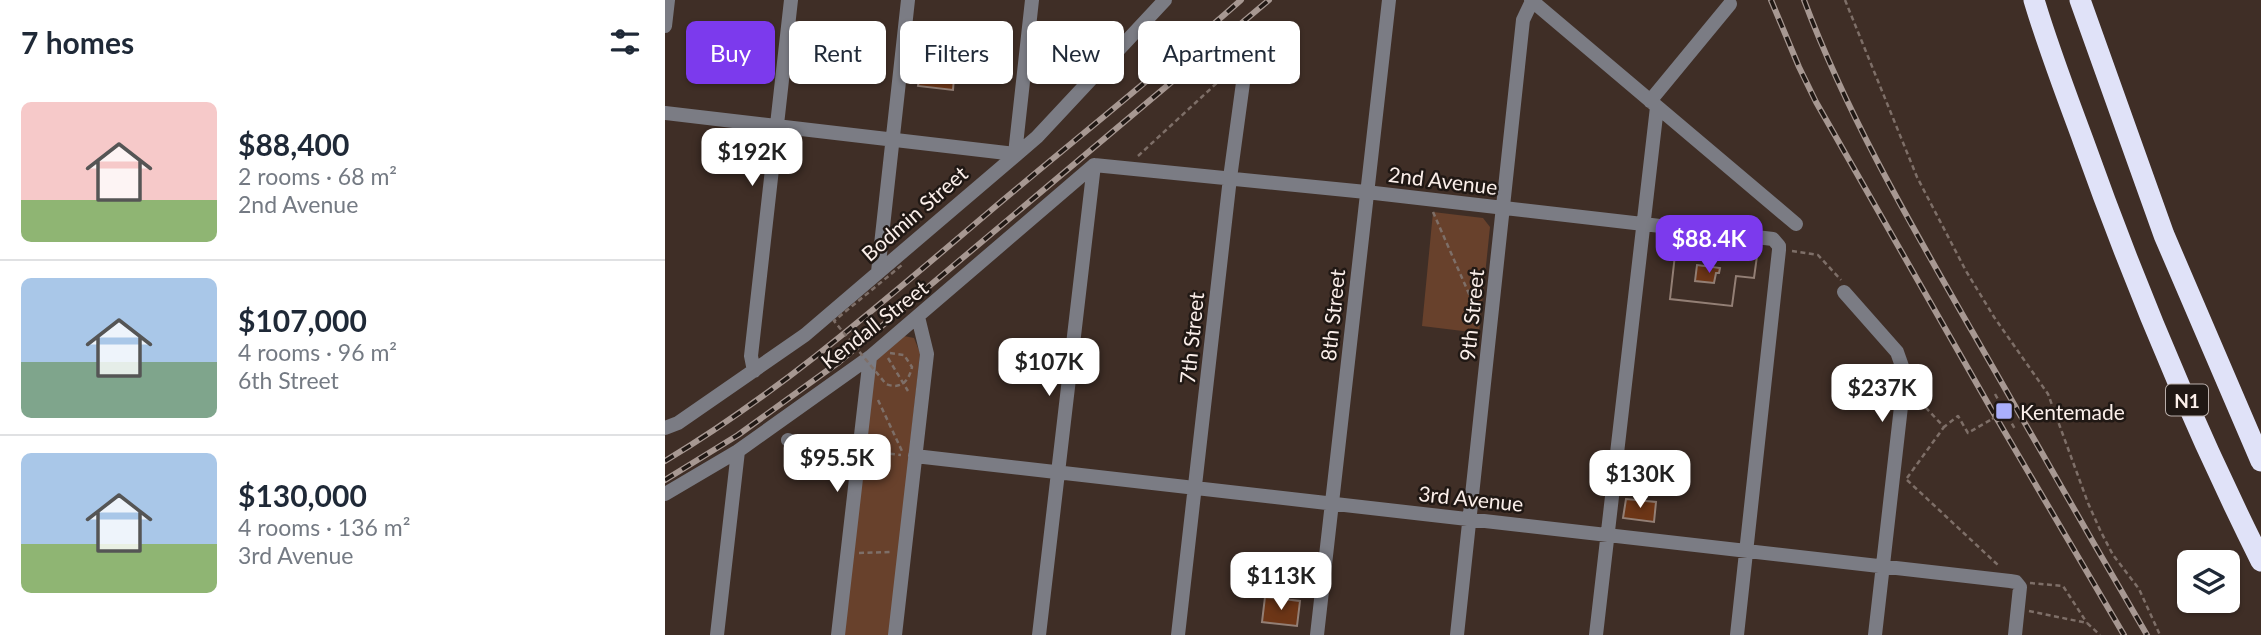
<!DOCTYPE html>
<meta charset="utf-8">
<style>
:root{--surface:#fff;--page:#f2f2f3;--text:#1f2937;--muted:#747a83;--line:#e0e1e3;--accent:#7c3aed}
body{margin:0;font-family:Lato,sans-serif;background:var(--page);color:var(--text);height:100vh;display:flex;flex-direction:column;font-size:26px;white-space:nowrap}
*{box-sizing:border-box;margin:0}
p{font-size:23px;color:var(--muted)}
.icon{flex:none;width:38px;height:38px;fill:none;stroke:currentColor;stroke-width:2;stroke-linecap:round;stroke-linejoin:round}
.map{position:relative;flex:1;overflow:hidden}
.sheet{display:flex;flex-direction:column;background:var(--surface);width:665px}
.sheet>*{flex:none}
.banner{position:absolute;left:21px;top:21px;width:665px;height:63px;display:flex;gap:14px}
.controls{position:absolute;left:1512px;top:550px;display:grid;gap:14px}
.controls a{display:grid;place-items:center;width:63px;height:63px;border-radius:10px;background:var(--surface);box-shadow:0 2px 5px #0004;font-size:35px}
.price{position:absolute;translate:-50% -60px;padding:0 16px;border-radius:14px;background:#fff;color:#222;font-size:23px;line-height:46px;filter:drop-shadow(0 2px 4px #0008)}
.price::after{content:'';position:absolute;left:50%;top:42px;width:21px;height:16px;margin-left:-10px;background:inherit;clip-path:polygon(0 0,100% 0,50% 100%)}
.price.selected{background:var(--accent);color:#fff}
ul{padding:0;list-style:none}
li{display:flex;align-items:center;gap:21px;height:175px;padding:0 21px}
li+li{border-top:2px solid var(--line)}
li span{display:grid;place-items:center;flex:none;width:196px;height:140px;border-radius:10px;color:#555}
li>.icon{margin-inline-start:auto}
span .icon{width:84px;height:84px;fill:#fffc;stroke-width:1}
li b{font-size:30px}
h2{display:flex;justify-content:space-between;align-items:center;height:84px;padding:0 21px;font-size:30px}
.chip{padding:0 24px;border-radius:10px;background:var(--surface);box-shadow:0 2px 5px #0004;font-size:24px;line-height:63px}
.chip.selected{background:var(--accent);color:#fff}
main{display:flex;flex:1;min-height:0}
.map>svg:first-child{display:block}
.green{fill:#68412c}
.building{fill:#6d3617;stroke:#937f75;stroke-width:2;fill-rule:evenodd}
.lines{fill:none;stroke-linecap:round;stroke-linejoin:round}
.path{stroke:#7e6f68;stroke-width:2.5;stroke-dasharray:5 3.5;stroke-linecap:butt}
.minor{stroke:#7b7c84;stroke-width:14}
.motorway{stroke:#e0e2f8;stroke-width:21}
.rail-casing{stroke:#a79892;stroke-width:6}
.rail{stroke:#201814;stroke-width:3.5;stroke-dasharray:10;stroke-linecap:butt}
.path-bridge{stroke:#7e6f68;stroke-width:2.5;stroke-dasharray:5 3.5;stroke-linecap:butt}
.poi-dot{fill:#aaaffb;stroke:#201814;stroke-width:2.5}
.labels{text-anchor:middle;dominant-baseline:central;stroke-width:5;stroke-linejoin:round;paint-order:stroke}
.shield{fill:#201814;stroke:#b9aeaa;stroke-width:2}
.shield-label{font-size:19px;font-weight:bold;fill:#fbefea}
.street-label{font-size:21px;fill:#fbefea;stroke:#201814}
.poi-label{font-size:21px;fill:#fbefea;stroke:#201814;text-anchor:start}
</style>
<main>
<section class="sheet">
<h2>7 homes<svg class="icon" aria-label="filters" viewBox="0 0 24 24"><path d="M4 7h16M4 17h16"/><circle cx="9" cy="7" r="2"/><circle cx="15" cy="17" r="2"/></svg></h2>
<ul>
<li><span style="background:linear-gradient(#f6c9c9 70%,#8fb573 0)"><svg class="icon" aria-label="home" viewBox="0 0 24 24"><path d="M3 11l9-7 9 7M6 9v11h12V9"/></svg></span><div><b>$88,400</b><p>2 rooms · 68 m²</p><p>2nd Avenue</p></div></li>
<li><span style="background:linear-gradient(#a9c7e8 60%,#7fa58c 0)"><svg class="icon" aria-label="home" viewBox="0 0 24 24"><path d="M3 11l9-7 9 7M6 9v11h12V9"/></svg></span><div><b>$107,000</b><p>4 rooms · 96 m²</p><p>6th Street</p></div></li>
<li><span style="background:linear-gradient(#a9c7e8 65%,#8fb573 0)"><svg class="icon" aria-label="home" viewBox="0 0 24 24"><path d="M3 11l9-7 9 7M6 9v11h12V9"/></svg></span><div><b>$130,000</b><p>4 rooms · 136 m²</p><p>3rd Avenue</p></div></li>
</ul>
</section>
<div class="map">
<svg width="1596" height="635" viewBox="0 0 1596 635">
<rect width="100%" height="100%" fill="#3f2e26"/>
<path class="green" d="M768 212 818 218 825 227 814 333 757 326Z
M239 336 249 338 255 353 225 635H178L211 360Z"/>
<path class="building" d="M255 74 289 78 288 90 253 86Z
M51 134 81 137 78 158 50 156Z
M1011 246 1092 256 1089 278 1071 276 1067 306 1005 299ZM1032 265 1055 268 1054 273H1051L1049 283 1030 281Z
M1011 246 1092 256 1089 278 1071 276 1067 306 1005 299Z
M961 499 991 502 989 522 958 518Z
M600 597 635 601 632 626 597 622Z"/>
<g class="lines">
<path class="path" d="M1180 0 1252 177 1301 271 1329 317 1383 394 1423 503 1436 532 1448 555 1474 589 1495 635
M473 156 568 68
M768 212 812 312
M1127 251 1153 255 1176 280
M223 358 243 391
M1330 394 1350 429
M1249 395 1279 427 1293 416 1303 433 1327 419
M213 400 237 451
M208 452 236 455
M1242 478 1279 427
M1242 480 1334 566
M194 553 225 552
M1365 583 1398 586 1422 623
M1364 611 1422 623 1435 635"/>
<path class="minor" d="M866 0 1131 224
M0 26 3 0
M985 101 1065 4
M0 113 350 154 367 0
M429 165 701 192 1108 239 1114 246V250L1072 635
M213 272 243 0
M1179 292 1232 352 1238 369V389L1210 635
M89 371 86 356 126 0
M0 428 13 423 140 335 372 137 500 0
M123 440 131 443 195 450
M250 456 1345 581 1351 582 1355 587 1350 635
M0 494 73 451 205 357 429 165
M52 635 73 451
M173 635 205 357
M230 635 262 354 253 317
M374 635 429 165
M513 635 565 178 583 46
M652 635 724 0
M792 635 858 20 867 1
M931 635 992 107"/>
<path class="motorway" d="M1369 0C1383 47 1401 94 1418 140 1469 283 1528 425 1596 561
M1415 0 1499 235 1596 461"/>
<g class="rail-casing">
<path id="rail" d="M1106 0 1134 67 1151 102 1325 407 1459 635
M1139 0C1183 117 1245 223 1307 331 1365 432 1423 534 1482 635
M0 461C117 391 220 300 324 212 408 141 494 73 576 0
M0 480 73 435 174 362 604 0"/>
</g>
<use href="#rail" class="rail"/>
<path class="path-bridge" d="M225 353 239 355 247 367C244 381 236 390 221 384L169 321 237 265
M1327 419 1340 411"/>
</g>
<rect class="poi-dot" x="1330" y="402" width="18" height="18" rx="3.5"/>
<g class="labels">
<rect class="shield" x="1501" y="384.5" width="42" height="31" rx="5"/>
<g class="shield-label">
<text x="1522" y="400">N1</text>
</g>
<g class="street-label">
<text transform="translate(778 180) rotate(7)">2nd Avenue</text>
<text transform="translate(249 213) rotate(-41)">Bodmin Street</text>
<text transform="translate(667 315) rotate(-84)">8th Street</text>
<text transform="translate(806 315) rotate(-84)">9th Street</text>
<text transform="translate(209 324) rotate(-38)">Kendall Street</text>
<text transform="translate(526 338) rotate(-84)">7th Street</text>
<text transform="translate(806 498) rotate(6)">3rd Avenue</text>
</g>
<g class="poi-label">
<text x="1355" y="411">Kentemade</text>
</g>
</g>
</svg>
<div class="controls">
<a><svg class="icon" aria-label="layers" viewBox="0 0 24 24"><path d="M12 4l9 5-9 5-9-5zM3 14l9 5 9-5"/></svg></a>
</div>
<b class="price" style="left:87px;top:188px">$192K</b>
<b class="price selected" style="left:1044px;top:275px">$88.4K</b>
<b class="price" style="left:384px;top:398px">$107K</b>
<b class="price" style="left:1217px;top:424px">$237K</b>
<b class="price" style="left:172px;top:494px">$95.5K</b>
<b class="price" style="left:975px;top:510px">$130K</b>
<b class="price" style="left:616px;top:612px">$113K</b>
<div class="banner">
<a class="chip selected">Buy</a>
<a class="chip">Rent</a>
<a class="chip">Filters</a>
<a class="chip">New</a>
<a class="chip">Apartment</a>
</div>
</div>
</main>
